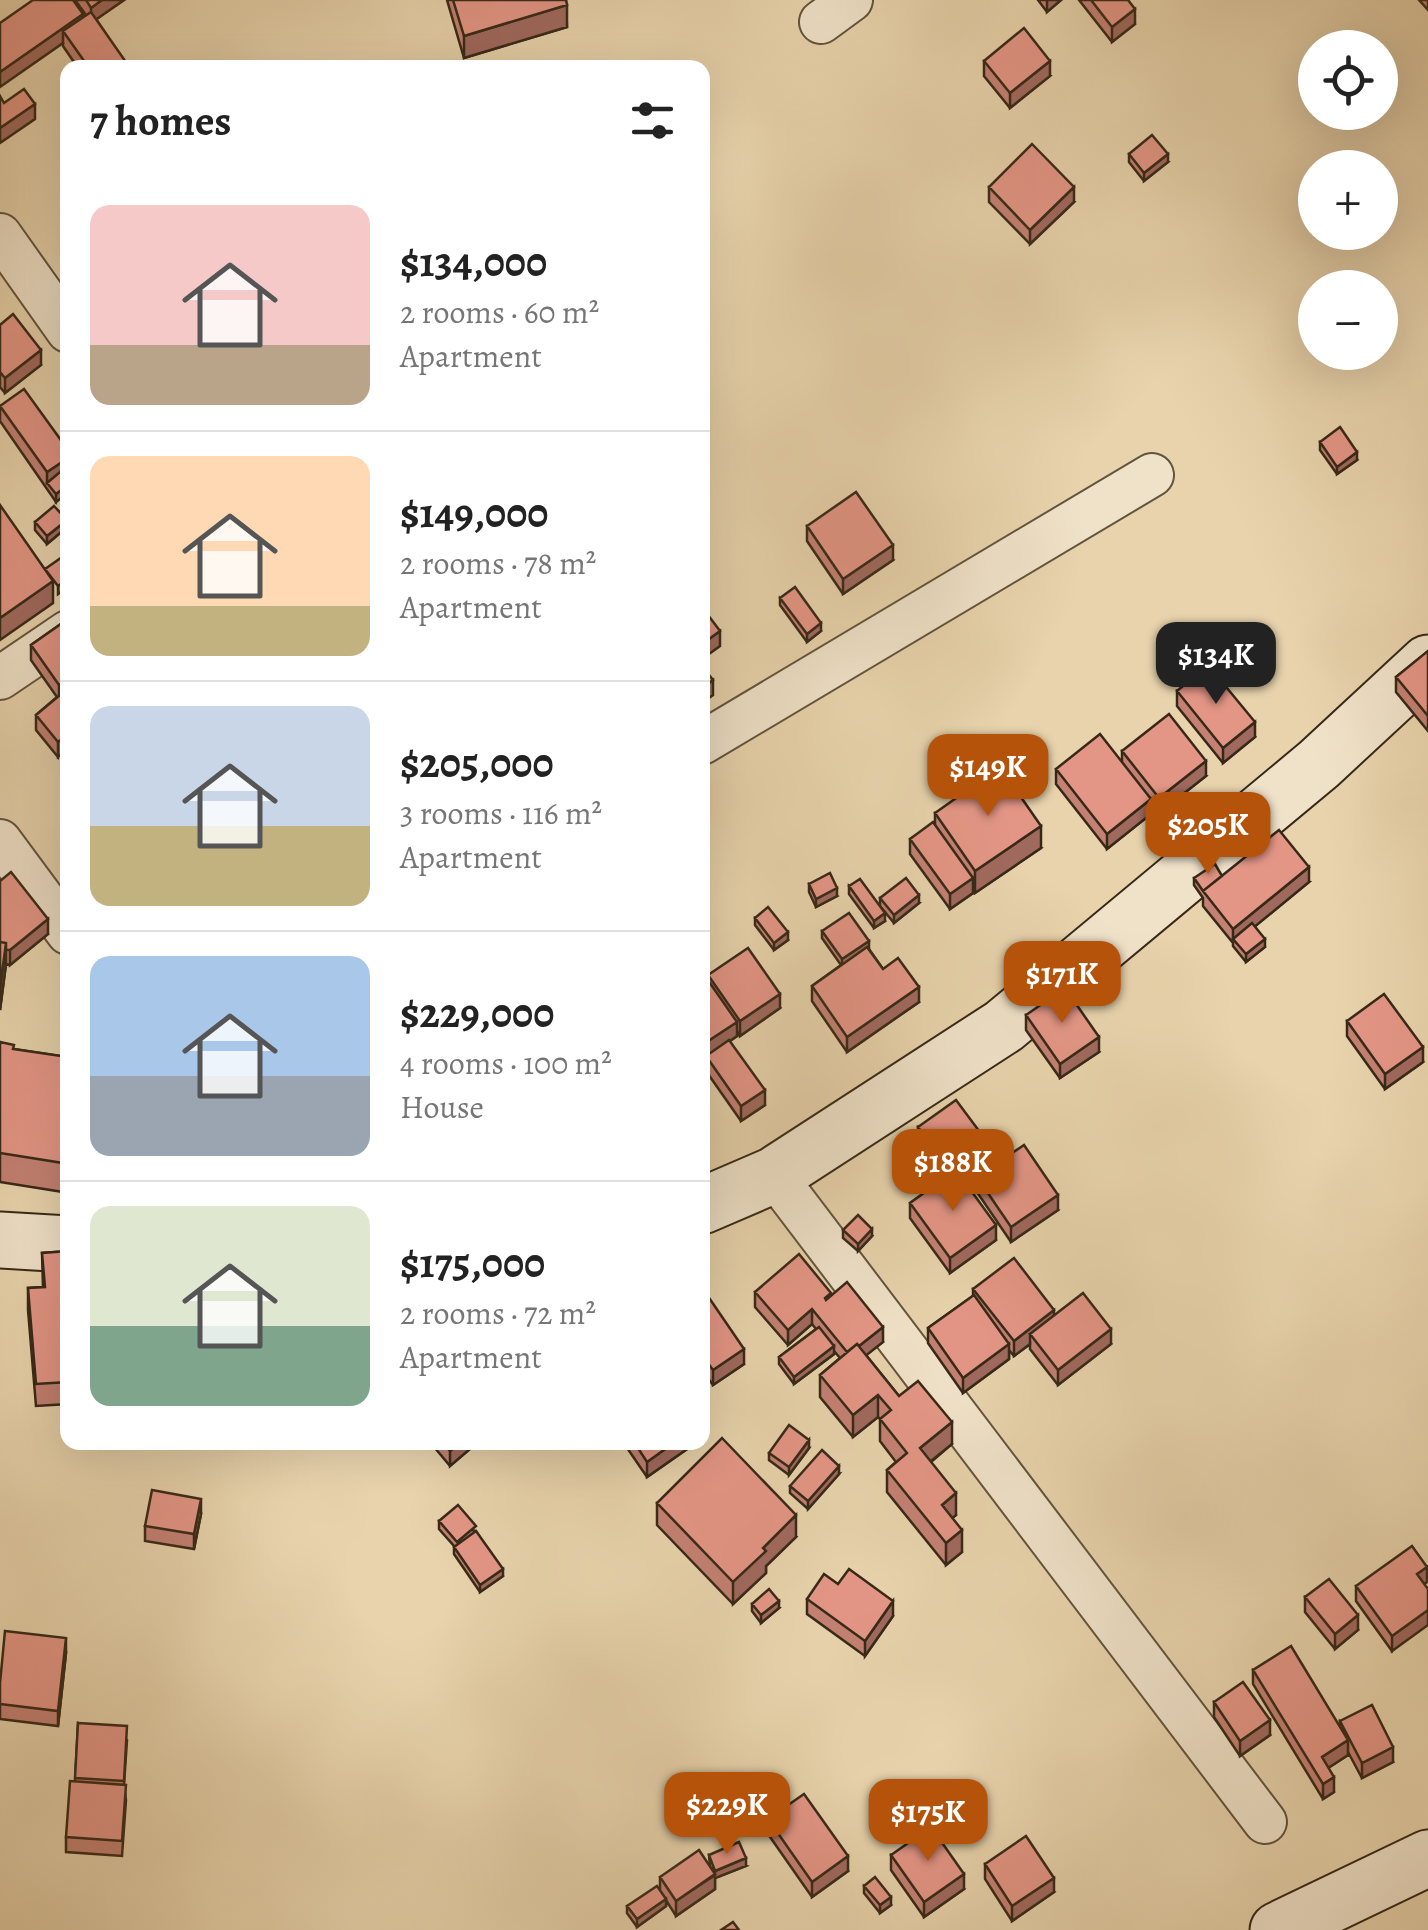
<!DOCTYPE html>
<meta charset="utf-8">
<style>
:root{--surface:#fff;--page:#f2f2f2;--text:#222;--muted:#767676;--line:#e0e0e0;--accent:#b45309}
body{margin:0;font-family:Alegreya,serif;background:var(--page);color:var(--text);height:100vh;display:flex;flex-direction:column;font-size:38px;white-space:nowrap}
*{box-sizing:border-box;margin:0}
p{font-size:32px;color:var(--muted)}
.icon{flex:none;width:55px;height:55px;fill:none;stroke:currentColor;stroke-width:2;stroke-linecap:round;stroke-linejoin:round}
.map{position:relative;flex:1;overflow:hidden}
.details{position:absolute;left:60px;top:60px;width:650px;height:1390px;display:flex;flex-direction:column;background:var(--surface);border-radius:20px;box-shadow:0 10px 40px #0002}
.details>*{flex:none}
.tools{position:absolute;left:1298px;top:30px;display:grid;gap:20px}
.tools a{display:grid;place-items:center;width:100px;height:100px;border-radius:50%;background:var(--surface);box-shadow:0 10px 40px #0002;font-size:50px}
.price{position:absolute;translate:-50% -85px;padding:0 22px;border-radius:20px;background:var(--accent);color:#fff;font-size:32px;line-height:65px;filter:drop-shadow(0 2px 5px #0008)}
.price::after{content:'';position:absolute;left:50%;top:60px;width:30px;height:22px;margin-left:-15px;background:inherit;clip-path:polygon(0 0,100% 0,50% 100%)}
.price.selected{background:#222;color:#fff}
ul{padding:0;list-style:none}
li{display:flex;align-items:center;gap:30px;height:250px;padding:0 30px}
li+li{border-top:2px solid var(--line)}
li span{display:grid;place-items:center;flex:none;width:280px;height:200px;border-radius:20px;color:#555}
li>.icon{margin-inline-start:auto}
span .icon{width:120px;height:120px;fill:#fffc;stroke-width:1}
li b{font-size:42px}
h2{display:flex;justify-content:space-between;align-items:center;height:120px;padding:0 30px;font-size:42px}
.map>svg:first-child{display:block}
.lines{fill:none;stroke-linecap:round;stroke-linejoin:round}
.street-casing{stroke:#63543d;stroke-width:46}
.secondary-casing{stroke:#372918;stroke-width:59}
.street{stroke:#f0e2c9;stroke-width:42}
.secondary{stroke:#f0e2c9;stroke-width:55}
.wall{fill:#c48173;stroke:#372918;stroke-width:2.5}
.shaded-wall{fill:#a0695e;stroke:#372918;stroke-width:2.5}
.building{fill:#e49686;stroke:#372918;stroke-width:2.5}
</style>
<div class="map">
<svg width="1428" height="1930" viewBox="0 0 1428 1930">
<rect width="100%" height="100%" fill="#e8d3ac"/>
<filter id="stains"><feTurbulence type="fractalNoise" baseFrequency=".002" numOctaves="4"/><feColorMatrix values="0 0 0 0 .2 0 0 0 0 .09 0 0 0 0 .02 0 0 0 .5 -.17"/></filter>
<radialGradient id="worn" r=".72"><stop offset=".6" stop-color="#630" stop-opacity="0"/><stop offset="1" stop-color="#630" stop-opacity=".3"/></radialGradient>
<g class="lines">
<g class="street-casing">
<path id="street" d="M821 22 851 0
M0 235 68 331
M0 678 68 632
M702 743 1152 475
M0 841 68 933
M774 1175 1265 1822"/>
</g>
<g class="secondary-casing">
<path id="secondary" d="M702 1206 774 1175 1004 1026 1319 764 1428 663
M0 1240 68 1244
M1278 1930 1428 1858"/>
</g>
<use href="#street" class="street"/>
<use href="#secondary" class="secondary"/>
</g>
<path class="wall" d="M75 0H124L96 19 128 68H78L63 46V43L0 23 83 17 86 15Z
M447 0H566L567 27 464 58Z
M1038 0H1061L1047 12Z
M1079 0H1128L1135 24 1112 42Z
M1419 0H1428V10Z
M984 61 1050 76 1010 108 984 76Z
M1129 154 1168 162 1144 181 1129 162Z
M989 187 1074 202 1030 244 989 202Z
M0 325 41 365 5 393 0 387Z
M0 406 68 450 56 502 0 421Z
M1320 442 1357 460 1337 474 1320 450Z
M68 521V539L66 528 47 544 35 530V522Z
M807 526 893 560 843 594 807 541Z
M780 598 821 631 807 642 780 605Z
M68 619 58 757 36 730V715L57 697 31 660V645Z
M1428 651V731L1396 692V677Z
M1177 691 1255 737 1223 763 1177 706Z
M1122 751 1206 776 1159 813 1151 803V814L1107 849 1056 784V769L1122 762Z
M935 813 1041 848 975 893 973 889V893L950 909 910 854V839L935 824Z
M1222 876 1309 882 1255 926 1265 947 1246 962 1233 946V943L1203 906V898L1194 885V878Z
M0 881 48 934 10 965 6 964 0 1010Z
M809 884 837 896 816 907 809 892Z
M849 886 885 921 874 928 849 894Z
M880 898 919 903 894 923 880 906Z
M755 918 788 940 774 950 755 925Z
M822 931 869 949 883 969 919 1002 847 1052 812 1001V986L841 965 822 938Z
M708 975 780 1008 740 1036 737 1031V1036L730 1041 765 1105 741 1121 706 1071V1057L702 1060V978L708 981Z
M1026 1015 1099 1052 1060 1078 1026 1030Z
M1347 1021 1423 1062 1385 1089 1347 1036Z
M0 1042 14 1049 68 1057V1161L63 1192 0 1182Z
M918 1127 988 1158 961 1178 996 1240 950 1273 910 1218V1203L944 1179 918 1142Z
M977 1177 1058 1210 1011 1242 977 1192Z
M843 1230 872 1236 858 1251 843 1238Z
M68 1251V1404L36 1406 28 1310V1288L43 1287 42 1253Z
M703 1289 744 1364 713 1385 702 1370Z
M973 1289 1054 1315 1111 1344 1058 1385 1030 1349V1344L1014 1356 1009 1350V1359L963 1393 928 1343V1328L973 1296Z
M755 1292 831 1295 883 1342 866 1355 899 1396 952 1444 931 1462 956 1515 952 1518 962 1552 946 1565 887 1492V1470L896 1462 880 1441V1419L878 1417 853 1437 820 1397V1375L840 1358 834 1351V1354L794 1384 779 1364V1357L816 1329 812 1324 788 1345 755 1307Z
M430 1442H478L450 1466Z
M623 1442H687V1449L647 1477Z
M809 1448 789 1475 769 1460V1453Z
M839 1474 808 1509 790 1493V1486Z
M657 1503 796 1537 766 1566V1573L733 1604 657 1525Z
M201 1514 194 1549 145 1541V1526Z
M439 1521 476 1531 503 1576 480 1592 454 1554V1546L439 1529Z
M1427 1582 1424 1584 1392 1651 1356 1601V1586Z
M838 1584 893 1616 865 1656 807 1614V1599Z
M1305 1597 1358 1630 1335 1649 1305 1612Z
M752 1604 779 1608 761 1623 752 1611Z
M66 1653 58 1726 0 1719V1683Z
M1253 1670 1340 1727V1721L1393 1762 1362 1778 1348 1752V1755L1328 1768 1334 1792 1323 1799 1253 1684Z
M1214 1702 1270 1735 1240 1756 1214 1717Z
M78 1723 127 1740 124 1785 126 1800 122 1856 66 1852V1837L75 1781Z
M768 1819 848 1871 812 1897 768 1834Z
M709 1855 746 1866 715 1878V1889L676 1916 666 1900V1906L637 1927 627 1913V1906L660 1891V1877L710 1867Z
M891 1855 964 1889 924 1917 891 1870Z
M985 1864 1054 1892 1012 1921 985 1879Z
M864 1886 891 1905 880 1913 864 1893Z"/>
<path class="shaded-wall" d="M102 0H124L91 23V8Z
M1047 0H1061L1047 12Z
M567 5V27L464 58V36Z
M1135 9V24L1112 42V27Z
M83 14V29L63 31V43L0 87V72Z
M1050 61V76L1010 108V93Z
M35 104V119L0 143V128Z
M1168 154V162L1144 181V173Z
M1074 187V202L1030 244V230Z
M41 350V365L5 393V378Z
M1357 452V460L1337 474V467Z
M68 458V472L47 483V472Z
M68 485V493L56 502V494Z
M67 520 66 528 47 544V536Z
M893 545V560L843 594V579Z
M68 579V587L58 594V586Z
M53 581V603L0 640V618Z
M821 623V631L807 642V634Z
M720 631V646L702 659V644Z
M68 679V694L59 700V685Z
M713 680V695L702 703V688Z
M1255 722V737L1223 763V748Z
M68 734V749L58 757V742Z
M1206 761V776L1159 813V798Z
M1151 799V814L1107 849V834Z
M1041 826V848L975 893V871Z
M1309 867V882L1236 942 1233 939V929Z
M973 878V893L950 909V894Z
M837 888V896L816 907V899Z
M919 895V903L894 923V915Z
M885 913V921L874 928V921Z
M48 919V934L10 965V950Z
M788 932V940L774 950V943Z
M1265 939V947L1246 962V954Z
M869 941V949L842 967V959Z
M6 943V964L0 1010V988Z
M919 987V1002L847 1052V1037Z
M780 994V1008L740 1036V1021Z
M737 1022V1036L702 1060V1045Z
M1099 1037V1052L1060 1078V1064Z
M1423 1047V1062L1385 1089V1074Z
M765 1090V1105L741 1121V1106Z
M68 1132V1161L63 1192V1163Z
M988 1143V1158L949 1186V1171Z
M1058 1195V1210L1011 1242V1227Z
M996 1225V1240L950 1273V1258Z
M872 1229V1236L858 1251V1244Z
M812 1309V1324L788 1345V1330Z
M1054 1310V1325L1030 1334V1344L1014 1356V1341Z
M883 1327V1342L849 1369V1354Z
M1111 1329V1344L1058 1385V1370Z
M1009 1344V1359L963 1393V1378Z
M834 1346V1354L794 1384V1377Z
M744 1349V1364L713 1385V1370Z
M878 1395V1417L853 1437V1415Z
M952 1422V1444L920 1470V1448Z
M809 1440V1448L789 1475V1467Z
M461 1442H478L450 1466V1451Z
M675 1442H687V1449L647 1477V1462Z
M839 1466V1474L808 1509V1501Z
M956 1493V1515L942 1527V1505Z
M201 1499V1514L194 1549V1534Z
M796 1515V1537L766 1566V1573L733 1604V1582L763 1548Z
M962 1530V1552L946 1565V1543Z
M1427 1567V1582L1417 1589V1574Z
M503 1569V1576L480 1592V1585Z
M779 1601V1608L761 1623V1615Z
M893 1601V1616L865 1656V1641Z
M1428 1610V1625L1392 1651V1636Z
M1358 1615V1630L1335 1649V1634Z
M66 1638V1653L58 1726V1711Z
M1270 1720V1735L1240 1756V1741Z
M1348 1740V1755L1322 1772V1757Z
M1393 1747V1762L1362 1778V1763Z
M1334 1777V1792L1323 1799V1784Z
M848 1856V1871L812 1897V1882Z
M746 1858V1866L715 1878V1889L676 1916V1901L715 1875V1871Z
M964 1874V1889L924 1917V1902Z
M1054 1878V1892L1012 1921V1906Z
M891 1897V1905L880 1913V1905Z
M666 1899V1906L637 1927V1919Z"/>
<path class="building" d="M33 0H73L83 14 0 72V23Z
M86 0H102L91 8Z
M453 0H566L567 5 464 36Z
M1091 0H1128L1135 9 1112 27Z
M91 12 128 65 123 68H89L63 31Z
M1024 28 1050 61 1010 93 984 61Z
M24 89 35 104 0 128V96L4 103Z
M1152 135 1168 154 1144 173 1129 154Z
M1032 144 1074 187 1030 230 989 187Z
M13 314 41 350 5 378 0 372V325Z
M24 389 68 450V458L47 472 0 406Z
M1340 427 1357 452 1337 467 1320 442Z
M66 467 68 485 56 494 47 483Z
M856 492 893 545 843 579 807 526Z
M0 505 53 581 0 618Z
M54 506 67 520 47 536 35 522Z
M68 553V579L58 586 45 569Z
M795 587 821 623 807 634 780 598Z
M702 607 720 631 702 644Z
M68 619V679L59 685 31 645Z
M1428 651V716L1396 677Z
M1208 665 1255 722 1223 748 1177 691Z
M702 666 713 680 702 688Z
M66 690 68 691V734L58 742 36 715Z
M1169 714 1206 761 1159 798 1122 751Z
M1100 734 1151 799 1107 834 1056 769Z
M1000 767 1041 826 975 871 935 813Z
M933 822 973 878 950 894 910 839Z
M1279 830 1309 867 1233 929 1203 891Z
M1215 864 1222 876 1203 891 1194 878Z
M11 872 48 919 10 950H6V943L0 942V881Z
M830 873 837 888 816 899 809 884Z
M906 878 919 895 894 915 880 898Z
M860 879 885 913 874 921 849 886Z
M768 907 788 932 774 943 755 918Z
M849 913 869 941 842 959 822 931Z
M1252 923 1265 939 1246 954 1233 939Z
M0 942 6 943 0 988Z
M867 947 883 969 898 958 919 987 847 1037 812 986Z
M748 948 780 994 740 1021 708 975Z
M705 976 737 1022 702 1045V978Z
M1065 988 1099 1037 1060 1064 1026 1015Z
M1384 994 1423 1047 1385 1074 1347 1021Z
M729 1040 765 1090 741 1106 706 1056Z
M0 1042 14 1045 13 1049 68 1057V1132L63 1163 0 1153Z
M956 1100 988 1143 949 1171 918 1127Z
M1024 1145 1058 1195 1011 1227 977 1177Z
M956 1170 996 1225 950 1258 910 1203Z
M858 1215 872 1229 858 1244 843 1230Z
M68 1251V1382L36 1384 28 1288 45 1287 42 1253Z
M799 1254 831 1293 825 1298 826 1300 847 1282 883 1327 859 1346 857 1344 847 1352 812 1309 788 1330 755 1292Z
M1014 1258 1054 1310 1014 1341 973 1289Z
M703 1289 744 1349 713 1370 702 1355Z
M1083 1293 1111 1329 1058 1370 1030 1334Z
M974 1295 1009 1344 963 1378 928 1328Z
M819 1327 834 1346 794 1377 779 1357Z
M857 1344 899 1396 918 1381 952 1422 920 1448 956 1493 942 1505 962 1530 946 1543 887 1470 907 1453 880 1419 891 1410 878 1395 853 1415 820 1375Z
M789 1425 809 1440 789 1467 769 1453Z
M722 1438 796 1515 763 1548 766 1551 733 1582 657 1503Z
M443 1442H461L450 1451Z
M634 1442H675L647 1462Z
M822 1450 839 1466 808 1501 790 1486Z
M152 1490 201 1499 194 1534 145 1526Z
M458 1505 476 1526 457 1542 439 1521Z
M476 1531 503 1569 480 1585 454 1547Z
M1412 1546 1427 1567 1417 1574 1428 1589V1610L1392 1636 1356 1586Z
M849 1569 893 1601 865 1641 807 1599 824 1574 838 1584Z
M1329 1579 1358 1615 1335 1634 1305 1597Z
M769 1589 779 1601 761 1615 752 1604Z
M5 1631 66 1638 58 1711 0 1704V1683Z
M1291 1646 1348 1740 1322 1757 1334 1777 1323 1784 1253 1670Z
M1243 1682 1270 1720 1240 1741 1214 1702Z
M1372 1705 1393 1747 1362 1763 1340 1721Z
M78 1723 127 1726 124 1781 75 1778Z
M70 1781 126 1785 122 1841 66 1837Z
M804 1794 848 1856 812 1882 768 1819Z
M931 1827 964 1874 924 1902 891 1855Z
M1026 1836 1054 1878 1012 1906 985 1864Z
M739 1842 746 1858 715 1871 709 1855Z
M699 1850 715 1874 676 1901 660 1877Z
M875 1877 891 1897 880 1905 864 1886Z
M657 1886 666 1899 637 1919 627 1906Z
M733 1922 739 1930H721Z"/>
<rect width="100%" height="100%" filter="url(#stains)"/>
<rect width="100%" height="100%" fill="url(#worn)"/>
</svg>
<div class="tools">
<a><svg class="icon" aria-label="locate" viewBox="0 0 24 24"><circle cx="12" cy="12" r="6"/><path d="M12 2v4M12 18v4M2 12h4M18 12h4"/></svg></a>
<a>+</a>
<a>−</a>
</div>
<b class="price selected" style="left:1216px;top:707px">$134K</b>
<b class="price" style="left:988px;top:819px">$149K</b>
<b class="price" style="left:1208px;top:877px">$205K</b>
<b class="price" style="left:1062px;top:1026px">$171K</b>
<b class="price" style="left:953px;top:1214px">$188K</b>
<b class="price" style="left:727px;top:1857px">$229K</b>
<b class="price" style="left:928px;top:1864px">$175K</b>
<section class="details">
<h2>7 homes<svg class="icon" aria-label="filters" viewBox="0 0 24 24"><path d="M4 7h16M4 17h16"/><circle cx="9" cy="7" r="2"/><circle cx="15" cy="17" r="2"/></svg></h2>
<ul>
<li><span style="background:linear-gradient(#f6c9c9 70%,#b9a48a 0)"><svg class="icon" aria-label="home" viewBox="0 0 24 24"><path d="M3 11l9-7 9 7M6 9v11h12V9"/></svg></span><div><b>$134,000</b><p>2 rooms · 60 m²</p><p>Apartment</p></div></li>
<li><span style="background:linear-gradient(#ffd9b3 75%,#c2b280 0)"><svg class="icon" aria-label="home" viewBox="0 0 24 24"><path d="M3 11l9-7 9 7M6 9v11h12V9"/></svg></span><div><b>$149,000</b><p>2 rooms · 78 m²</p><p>Apartment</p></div></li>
<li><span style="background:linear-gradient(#c9d6e8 60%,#c2b280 0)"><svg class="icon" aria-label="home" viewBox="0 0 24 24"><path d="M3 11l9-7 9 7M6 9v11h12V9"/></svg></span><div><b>$205,000</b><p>3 rooms · 116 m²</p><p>Apartment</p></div></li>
<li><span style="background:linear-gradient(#a9c7e8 60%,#9aa5b1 0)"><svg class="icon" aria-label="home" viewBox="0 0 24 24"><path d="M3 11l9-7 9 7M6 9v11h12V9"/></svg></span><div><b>$229,000</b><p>4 rooms · 100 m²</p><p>House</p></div></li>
<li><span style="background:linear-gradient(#dfe7d0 60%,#7fa58c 0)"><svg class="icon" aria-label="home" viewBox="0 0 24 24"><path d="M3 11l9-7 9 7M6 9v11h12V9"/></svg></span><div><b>$175,000</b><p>2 rooms · 72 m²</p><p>Apartment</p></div></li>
</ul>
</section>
</div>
